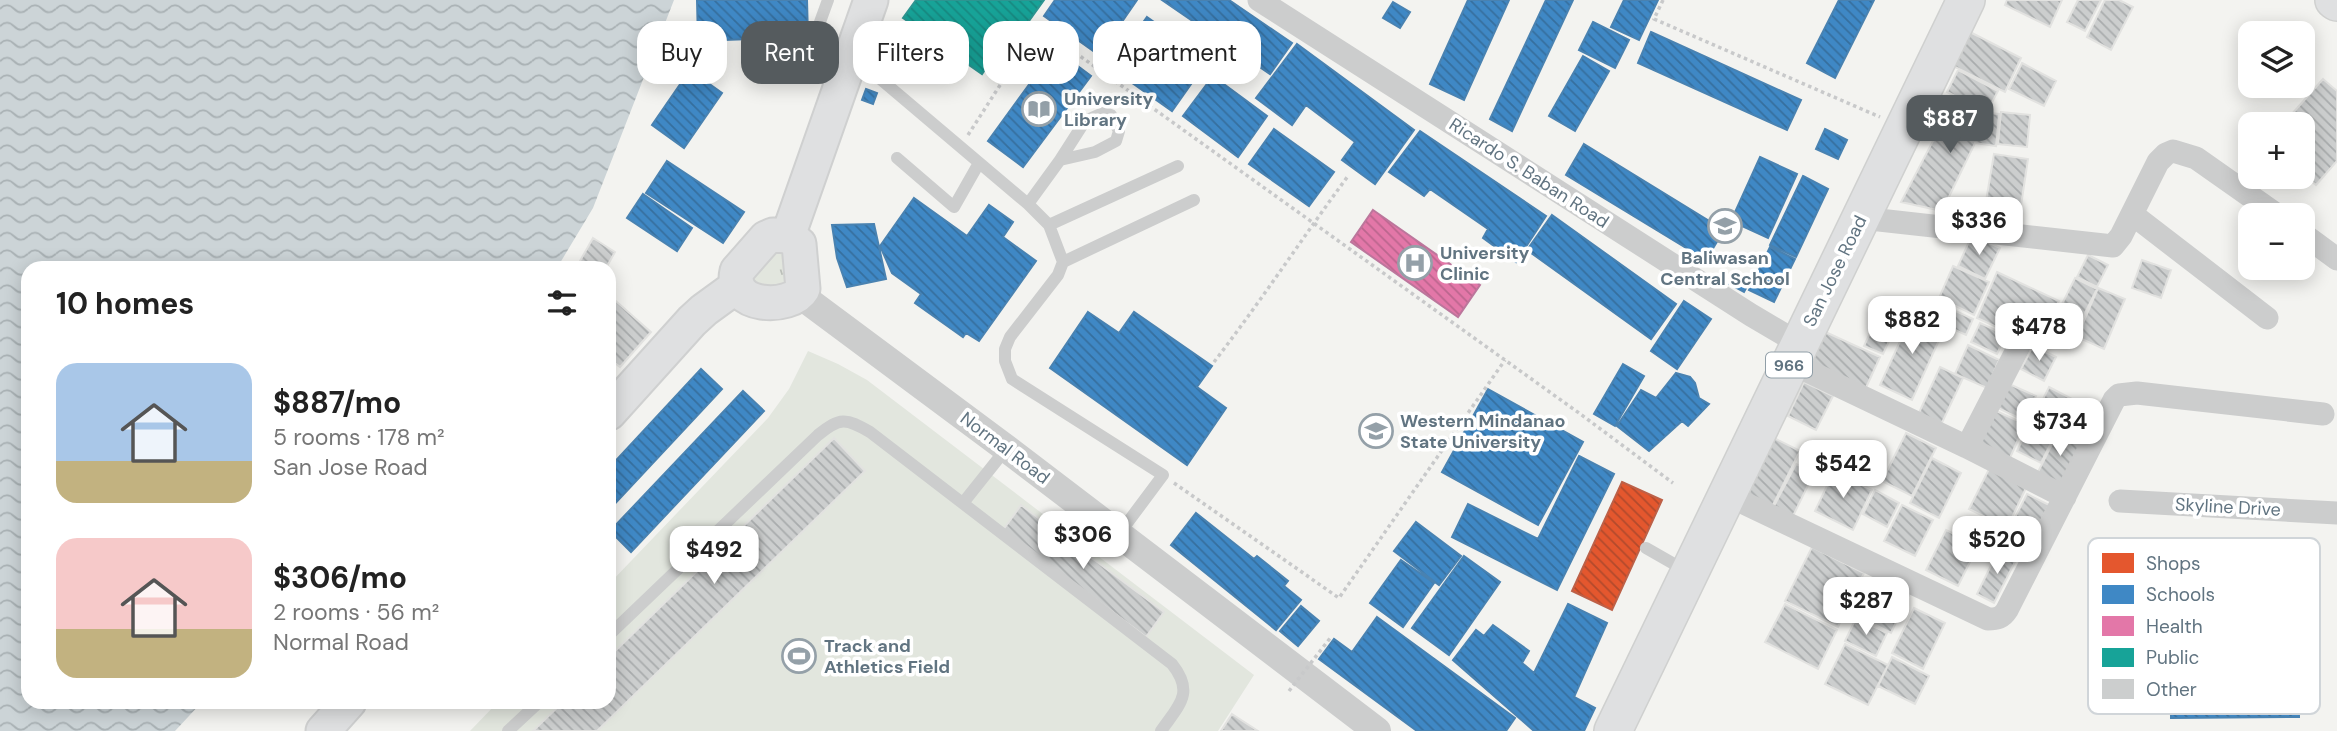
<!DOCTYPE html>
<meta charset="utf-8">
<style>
:root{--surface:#fff;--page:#f2f2f2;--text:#222;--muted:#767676;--accent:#555b5e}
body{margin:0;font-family:"DM Sans",sans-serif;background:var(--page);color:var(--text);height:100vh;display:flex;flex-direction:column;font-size:26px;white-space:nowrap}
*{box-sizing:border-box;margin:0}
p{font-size:23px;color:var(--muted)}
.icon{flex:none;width:38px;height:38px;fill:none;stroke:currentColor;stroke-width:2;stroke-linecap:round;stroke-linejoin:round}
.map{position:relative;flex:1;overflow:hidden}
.drawer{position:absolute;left:21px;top:261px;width:595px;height:448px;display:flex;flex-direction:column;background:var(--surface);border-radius:21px;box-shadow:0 4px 18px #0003}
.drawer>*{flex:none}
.hud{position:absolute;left:637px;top:21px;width:665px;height:63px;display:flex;gap:14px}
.fabs{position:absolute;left:2238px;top:21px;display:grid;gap:14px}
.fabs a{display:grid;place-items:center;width:77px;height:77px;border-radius:14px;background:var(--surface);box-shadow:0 4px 18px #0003;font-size:35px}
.price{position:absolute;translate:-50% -60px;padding:0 16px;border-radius:14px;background:#fff;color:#222;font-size:23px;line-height:46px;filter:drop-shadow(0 2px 4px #0008)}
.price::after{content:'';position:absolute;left:50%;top:42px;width:21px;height:16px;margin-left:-10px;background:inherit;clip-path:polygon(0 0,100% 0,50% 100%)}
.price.on{background:var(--accent);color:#fff}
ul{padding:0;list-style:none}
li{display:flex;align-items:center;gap:21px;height:175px;padding:0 35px}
li span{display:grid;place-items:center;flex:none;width:196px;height:140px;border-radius:21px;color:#555}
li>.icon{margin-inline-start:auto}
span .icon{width:84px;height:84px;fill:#fffc;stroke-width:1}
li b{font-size:30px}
h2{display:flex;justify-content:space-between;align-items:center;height:84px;padding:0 35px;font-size:30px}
.chip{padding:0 24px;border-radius:21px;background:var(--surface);box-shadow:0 4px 18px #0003;font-size:24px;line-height:63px}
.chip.on{background:var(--accent);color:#fff}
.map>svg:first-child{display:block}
.grass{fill:url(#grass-tufts)}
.pitch{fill:#e2e6de}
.water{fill:url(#water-waves)}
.shops{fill:url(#shops-back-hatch);stroke:#bd6047;stroke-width:2}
.schools{fill:url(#schools-back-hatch);stroke:#4982b1;stroke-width:2}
.health{fill:url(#health-back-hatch);stroke:#bc769c;stroke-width:2}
.public{fill:url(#public-back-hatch);stroke:#2d9591;stroke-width:2}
.building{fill:url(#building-back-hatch);stroke:#e2e2e0;stroke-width:2}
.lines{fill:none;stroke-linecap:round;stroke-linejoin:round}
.secondary-casing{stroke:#cfd0d0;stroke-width:37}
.primary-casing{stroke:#cfd0cf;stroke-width:40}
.path{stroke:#c8c9ca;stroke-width:3.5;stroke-dasharray:3.5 3.5;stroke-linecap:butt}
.service{stroke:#cccdcd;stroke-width:12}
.minor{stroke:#cccdcd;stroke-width:23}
.tertiary{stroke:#cccdcd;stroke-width:28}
.secondary{stroke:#dfe0e1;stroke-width:33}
.primary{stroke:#dfe0e1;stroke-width:37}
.path-bridge{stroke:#c8c9ca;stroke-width:3.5;stroke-dasharray:3.5 3.5;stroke-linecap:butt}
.labels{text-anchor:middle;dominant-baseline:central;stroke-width:7;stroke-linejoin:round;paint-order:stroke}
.shield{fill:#fff;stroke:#909ea7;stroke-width:2}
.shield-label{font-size:16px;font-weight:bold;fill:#617481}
.poi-label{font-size:18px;font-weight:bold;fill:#617481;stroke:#fff;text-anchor:start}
.street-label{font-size:18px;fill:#617481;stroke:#fff}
.key{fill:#fff;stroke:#d0d5d9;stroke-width:2}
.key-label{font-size:19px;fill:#617481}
</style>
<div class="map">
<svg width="2337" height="731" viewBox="0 0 2337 731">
<defs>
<pattern id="grass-tufts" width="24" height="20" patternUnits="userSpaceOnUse" patternTransform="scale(1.75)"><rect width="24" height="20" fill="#e2e6de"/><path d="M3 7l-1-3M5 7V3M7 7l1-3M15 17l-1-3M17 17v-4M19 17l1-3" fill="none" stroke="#bbbfb9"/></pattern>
<pattern id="water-waves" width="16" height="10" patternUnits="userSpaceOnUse" patternTransform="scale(1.75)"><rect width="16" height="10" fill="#ccd4d7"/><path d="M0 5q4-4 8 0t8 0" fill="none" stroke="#a9b1b4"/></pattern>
<pattern id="shops-back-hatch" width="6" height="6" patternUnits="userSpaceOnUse" patternTransform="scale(1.75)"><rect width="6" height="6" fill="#e4572e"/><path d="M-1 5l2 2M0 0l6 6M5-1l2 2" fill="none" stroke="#b24a2c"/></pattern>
<pattern id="schools-back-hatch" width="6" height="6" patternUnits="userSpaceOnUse" patternTransform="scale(1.75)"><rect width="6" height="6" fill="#3f88c5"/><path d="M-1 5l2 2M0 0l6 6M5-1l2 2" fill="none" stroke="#366f9e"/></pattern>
<pattern id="health-back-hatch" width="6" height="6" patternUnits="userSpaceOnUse" patternTransform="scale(1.75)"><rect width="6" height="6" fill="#e377a8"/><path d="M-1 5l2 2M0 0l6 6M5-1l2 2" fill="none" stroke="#bb668e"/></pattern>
<pattern id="public-back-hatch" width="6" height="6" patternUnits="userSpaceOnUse" patternTransform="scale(1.75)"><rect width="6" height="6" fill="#17a398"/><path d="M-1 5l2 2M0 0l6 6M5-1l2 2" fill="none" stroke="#188981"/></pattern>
<pattern id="building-back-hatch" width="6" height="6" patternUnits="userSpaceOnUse" patternTransform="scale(1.75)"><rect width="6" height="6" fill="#cccece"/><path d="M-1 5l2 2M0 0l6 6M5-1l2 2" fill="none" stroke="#a9acad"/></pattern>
</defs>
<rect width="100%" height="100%" fill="#f3f3f0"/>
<path class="grass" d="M783 248 790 285 758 288 749 276 773 249Z"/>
<path class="pitch" d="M808 351 838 364 867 380 1254 675 1218 731H470L498 702H609V584L768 418 789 389Z"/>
<path class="water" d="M0 0H674L593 208 557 268H28V702H202L175 731H0Z"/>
<path class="shops" d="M1622 482 1662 500 1612 610 1572 591Z"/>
<path class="schools" d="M697 0H807L808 37 698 41Z
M1055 0H1137L1099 55 1044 16Z
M1162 0H1229L1292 43 1270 74Z
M1468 0H1509L1464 100 1430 84Z
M1546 0H1573L1512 131 1490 119Z
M1624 0H1658L1639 40 1611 27Z
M1839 0H1874L1835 78 1807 63Z
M1393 2 1410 12 1400 28 1383 18Z
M1147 17 1208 60 1172 111 1111 68Z
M1593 22 1629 40 1615 68 1579 50Z
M1651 32 1801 100 1787 130 1638 63Z
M1297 44 1414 130 1375 184 1342 160 1355 142 1306 105 1292 125 1256 98Z
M1055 49 1091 76 1023 167 988 141Z
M1583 56 1609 71 1575 131 1549 116Z
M690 70 722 93 684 148 652 125Z
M1213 76 1267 116 1238 157 1183 116Z
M866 89 877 93 873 104 862 100Z
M1274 129 1334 172 1309 206 1249 164Z
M1825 129 1847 140 1838 159 1816 149Z
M1420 131 1546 216 1516 262 1483 238 1488 229 1430 189 1424 196 1389 172Z
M1584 144 1724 230 1706 260 1566 175Z
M1760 157 1797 174 1768 238 1731 221Z
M667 161 744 212 723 243 646 193Z
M1803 176 1828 189 1796 257 1770 245Z
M643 194 692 228 677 251 627 218Z
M914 198 967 236 989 205 1013 222 1003 237 1036 261 979 341 966 333 963 337 915 303 921 294 892 273 880 246Z
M1552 215 1676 304 1651 339 1527 250Z
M874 224 886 279 847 287 837 258 832 225Z
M1770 247 1795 259 1774 302 1749 290Z
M1735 275 1749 283 1744 292 1729 284Z
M1684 301 1711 319 1677 369 1651 351Z
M1088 312 1119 333 1134 312 1212 366 1197 387 1226 408 1187 465 1050 368Z
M1623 364 1644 376 1615 426 1594 414Z
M701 369 722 389 609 510V468Z
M1676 373 1690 377 1695 383 1699 398 1709 404 1688 426 1682 421 1649 451 1617 426 1641 390 1656 398Z
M1488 389 1583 442 1538 525 1442 472Z
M743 391 764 411 631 552 610 531Z
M1579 456 1614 474 1557 590 1452 537 1468 504 1538 539Z
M1196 513 1254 559 1257 556 1288 581 1284 586 1301 600 1276 630 1171 545Z
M1416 522 1461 556 1439 585 1394 551Z
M1464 556 1500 582 1449 655 1412 628Z
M1401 560 1434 583 1403 627 1370 603Z
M2298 601 2299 717 2171 718 2170 602Z
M1568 604 1607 623 1574 697 1595 708 1584 731H1534L1453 660 1476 630 1484 636 1493 625 1529 651 1522 663 1534 673Z
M1301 606 1319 621 1298 646 1280 631Z
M1377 617 1515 718 1506 731H1417L1319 659 1334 639 1352 652Z"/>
<path class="health" d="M1373 210 1480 285 1458 317 1351 242Z"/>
<path class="public" d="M916 0H1044L1001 60 995 55 982 74 956 56 954 59 926 40 928 35 903 18Z"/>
<path class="building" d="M2007 0H2062L2050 27 2005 5Z
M2078 0H2101L2085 31 2067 22Z
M2105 0H2119L2133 7 2111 50 2087 37Z
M1968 31 2021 58 2005 92 1951 65Z
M2022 63 2056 81 2044 106 2009 89Z
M1958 70 1998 91 1987 112 1947 92Z
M2323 79 2337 91V161L2316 185 2303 174V124H2283Z
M1936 108 1999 114 1996 146 1975 143 1942 211 1901 202 1934 139Z
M2001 112 2030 115 2027 147 1998 144Z
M1994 154 2028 159 2020 212 1985 207Z
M1972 235 2000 248 1985 279 1958 266Z
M593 238 615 252 606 268H576Z
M2088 255 2108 265 2097 287 2077 277Z
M2142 260 2171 270 2161 298 2132 288Z
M1953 266 1989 282 1974 315 1939 298Z
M1997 272 2059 301 2038 346 1977 318Z
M2075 278 2097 289 2073 337 2051 326Z
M2098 288 2125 299 2104 349 2077 337Z
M609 295 651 332 620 367 609 358Z
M1884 302 1903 311 1883 354 1864 346Z
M1936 302 1973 319 1966 335 1929 318Z
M1913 313 1945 327 1912 400 1880 385Z
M1980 323 2006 335 1997 354 1971 342Z
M1821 330 1880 357 1865 390 1806 363Z
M1968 345 1999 360 1987 388 1955 374Z
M2033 346 2056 357 2044 381 2021 369Z
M1940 367 1963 378 1940 427 1917 417Z
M1804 382 1833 396 1816 430 1788 416Z
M2009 384 2036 396 2025 421 1998 408Z
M2049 387 2072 399 2060 423 2037 411Z
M1994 410 2025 424 2010 458 1979 444Z
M2035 413 2060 425 2041 463 2017 451Z
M2060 428 2084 441 2060 488 2036 476Z
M1906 433 1936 448 1912 496 1882 481Z
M1772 437 1800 451 1772 507 1745 493Z
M834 438 865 471 597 731H533L563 702H609V657Z
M1932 458 1961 473 1939 518 1910 503Z
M1796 464 1814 473 1793 516 1774 506Z
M1989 469 2026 488 2007 528 1969 509Z
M1834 471 1872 490 1853 530 1815 511Z
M1875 490 1899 503 1887 527 1863 514Z
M2027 494 2049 505 2030 543 2008 531Z
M1021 505 1164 612 1146 637 1003 530Z
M1902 505 1933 520 1915 556 1884 541Z
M1946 530 1978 546 1958 586 1926 570Z
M1812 547 1864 573 1838 627 1785 601Z
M1999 549 2017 558 1994 603 1977 594Z
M1882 581 1909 595 1891 633 1864 619Z
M1785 604 1837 630 1818 669 1765 642Z
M1914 608 1945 623 1923 669 1892 653Z
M1856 618 1887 633 1876 656 1845 641Z
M1845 644 1888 665 1868 705 1825 684Z
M1892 657 1929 676 1915 704 1878 686Z
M1232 714 1258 731H1221Z"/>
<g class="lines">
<g class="secondary-casing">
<path id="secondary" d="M773 235 788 236 799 244 803 289C791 310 728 309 737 271L766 238Z
M788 236 871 0
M609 413 692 321 704 310 737 286
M323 731 349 702"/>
</g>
<g class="primary-casing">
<path id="primary" d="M2334 0 2337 2
M1613 731 1966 0"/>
</g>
<path class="path" d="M1663 0 1654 19 1880 117
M968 135 1038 26 1579 413 1673 483
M1214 362C1261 301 1303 237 1348 176
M1174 483 1339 598 1505 360"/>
<path class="service" d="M812 44 828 0
M851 65 872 72 1028 204 1049 225 1063 262 1058 275 1010 337 1005 349V361L1012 379 1163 475 1119 534
M897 158 954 207 979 163
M1028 204 1060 160 1085 121 1103 113 1111 115 1119 131 1116 141 1095 152 1060 160
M1049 225 1178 166
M1063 262 1194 200
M963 503 1006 449
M1646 548 1688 572
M609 635 818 435C840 417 846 418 870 432L1172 664C1195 693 1179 705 1161 731
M508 731 539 702"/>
<path class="minor" d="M1259 0 1751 315 1800 344
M2132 214 2267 318
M1861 218 2113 246 2121 236 2158 162 2166 154 2173 151 2196 158 2277 215
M2303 234 2337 259
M1791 363 1967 447 2065 497
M1967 447 2019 346
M1727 495 1988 619C1997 619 2002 618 2007 610L2114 400 2119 395 2137 393 2323 414
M2120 501 2337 513"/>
<path class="tertiary" d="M800 295 1007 449 1377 731"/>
<use href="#secondary" class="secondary"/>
<use href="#primary" class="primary"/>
<path class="path-bridge" d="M1289 691 1331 637"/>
</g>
<defs>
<g id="library-ring" transform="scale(1.75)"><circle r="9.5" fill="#fff" stroke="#94a0a8" stroke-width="1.5"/><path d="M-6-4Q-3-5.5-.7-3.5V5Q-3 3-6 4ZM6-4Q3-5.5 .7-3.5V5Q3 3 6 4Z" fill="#94a0a8"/></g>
<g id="school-ring" transform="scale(1.75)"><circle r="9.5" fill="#fff" stroke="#94a0a8" stroke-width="1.5"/><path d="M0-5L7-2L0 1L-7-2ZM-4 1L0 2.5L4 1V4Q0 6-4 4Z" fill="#94a0a8"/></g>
<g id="hospital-ring" transform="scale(1.75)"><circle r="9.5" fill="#fff" stroke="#94a0a8" stroke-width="1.5"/><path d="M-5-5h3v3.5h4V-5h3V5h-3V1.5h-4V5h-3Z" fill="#94a0a8"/></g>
<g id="university-ring" transform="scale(1.75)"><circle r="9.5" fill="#fff" stroke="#94a0a8" stroke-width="1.5"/><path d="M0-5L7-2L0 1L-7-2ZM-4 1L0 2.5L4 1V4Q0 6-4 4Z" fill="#94a0a8"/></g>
<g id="stadium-ring" transform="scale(1.75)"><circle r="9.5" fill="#fff" stroke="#94a0a8" stroke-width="1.5"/><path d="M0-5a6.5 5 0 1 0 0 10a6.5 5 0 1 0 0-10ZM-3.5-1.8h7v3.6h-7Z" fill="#94a0a8"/></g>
</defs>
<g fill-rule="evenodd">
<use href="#library-ring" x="1039" y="109"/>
<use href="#school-ring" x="1725" y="226"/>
<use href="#hospital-ring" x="1415" y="263"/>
<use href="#university-ring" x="1376" y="431"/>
<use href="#stadium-ring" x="799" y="656"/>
</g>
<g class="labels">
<rect class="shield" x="1766" y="352.5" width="46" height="25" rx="5"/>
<g class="shield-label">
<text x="1789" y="365">966</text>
</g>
<g class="poi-label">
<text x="1064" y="99">University<tspan x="1064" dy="21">Library</tspan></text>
<text x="1440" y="253">University<tspan x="1440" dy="21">Clinic</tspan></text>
<text x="1725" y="258" text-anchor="middle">Baliwasan<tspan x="1725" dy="21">Central School</tspan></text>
<text x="1400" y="421">Western Mindanao<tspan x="1400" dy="21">State University</tspan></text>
<text x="824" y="646">Track and<tspan x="824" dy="21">Athletics Field</tspan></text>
</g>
<g class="street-label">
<text transform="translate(1529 173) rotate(33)">Ricardo S. Baban Road</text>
<text transform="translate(1835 271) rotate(-64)">San Jose Road</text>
<text transform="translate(1005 448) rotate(37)">Normal Road</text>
<text transform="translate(2228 507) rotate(3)">Skyline Drive</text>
</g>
</g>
<rect x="2088" y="538" width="232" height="176" rx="10" class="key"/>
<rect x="2102" y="553" width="32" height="20" fill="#e4572e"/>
<rect x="2102" y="585" width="32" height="19" fill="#3f88c5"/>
<rect x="2102" y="616" width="32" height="20" fill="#e377a8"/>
<rect x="2102" y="648" width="32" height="19" fill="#17a398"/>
<rect x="2102" y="679" width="32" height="20" fill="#cccece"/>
<g class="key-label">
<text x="2146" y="570">Shops</text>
<text x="2146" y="601">Schools</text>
<text x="2146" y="633">Health</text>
<text x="2146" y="664">Public</text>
<text x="2146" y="696">Other</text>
</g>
</svg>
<div class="fabs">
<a><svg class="icon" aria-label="layers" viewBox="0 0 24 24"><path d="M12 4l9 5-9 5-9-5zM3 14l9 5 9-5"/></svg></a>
<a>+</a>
<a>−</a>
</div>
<b class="price on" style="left:1950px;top:155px">$887</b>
<b class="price" style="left:1979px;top:257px">$336</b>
<b class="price" style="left:1912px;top:356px">$882</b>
<b class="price" style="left:2039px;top:363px">$478</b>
<b class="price" style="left:2060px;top:458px">$734</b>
<b class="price" style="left:1843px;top:500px">$542</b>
<b class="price" style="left:1083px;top:571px">$306</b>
<b class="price" style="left:1997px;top:576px">$520</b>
<b class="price" style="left:714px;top:586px">$492</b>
<b class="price" style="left:1866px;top:637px">$287</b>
<div class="hud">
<a class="chip">Buy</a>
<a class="chip on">Rent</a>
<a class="chip">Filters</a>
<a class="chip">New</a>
<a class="chip">Apartment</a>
</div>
<section class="drawer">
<h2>10 homes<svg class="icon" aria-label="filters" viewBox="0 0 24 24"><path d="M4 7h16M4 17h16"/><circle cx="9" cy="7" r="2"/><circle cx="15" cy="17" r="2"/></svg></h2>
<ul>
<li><span style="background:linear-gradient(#a9c7e8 70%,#c2b280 0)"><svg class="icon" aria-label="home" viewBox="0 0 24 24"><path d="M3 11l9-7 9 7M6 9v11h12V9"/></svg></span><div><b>$887/mo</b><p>5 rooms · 178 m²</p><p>San Jose Road</p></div></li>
<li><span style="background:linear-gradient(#f6c9c9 65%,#c2b280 0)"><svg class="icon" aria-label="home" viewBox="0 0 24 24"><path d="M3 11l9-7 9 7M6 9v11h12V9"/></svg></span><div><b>$306/mo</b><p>2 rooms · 56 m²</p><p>Normal Road</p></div></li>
</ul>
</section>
</div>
